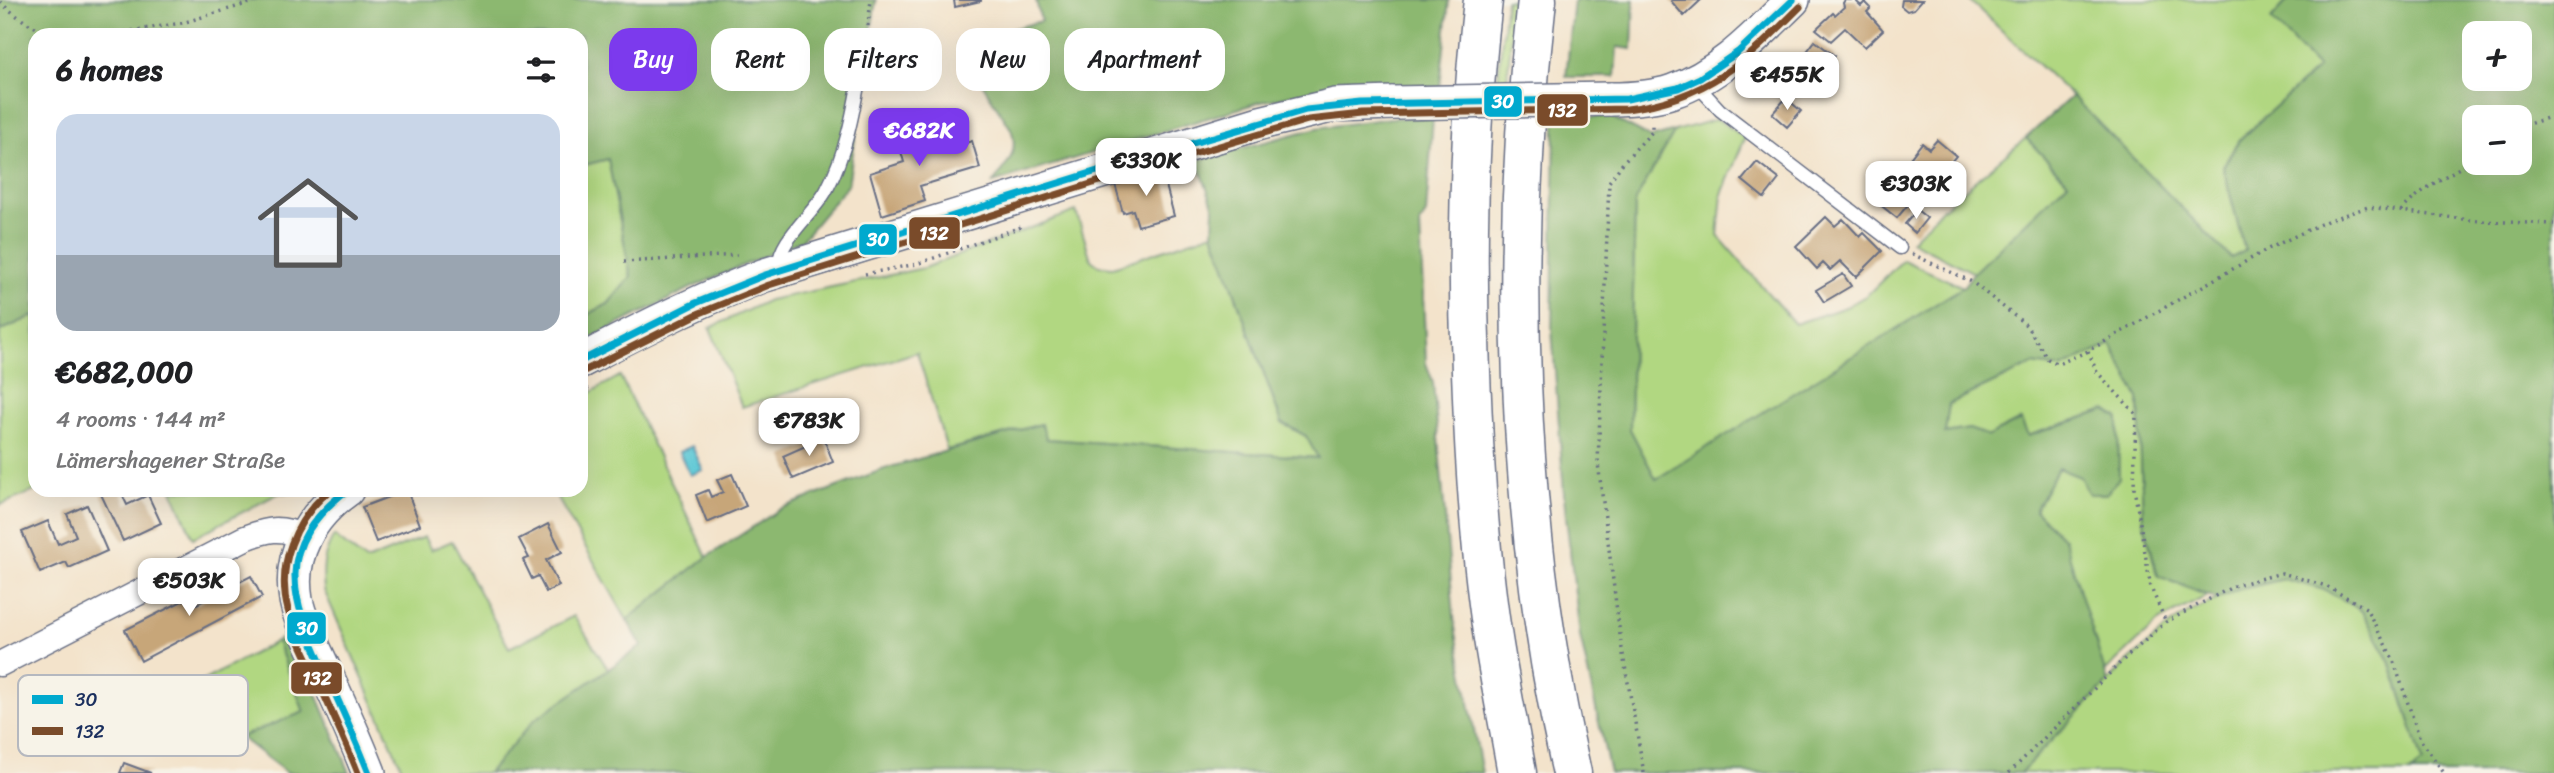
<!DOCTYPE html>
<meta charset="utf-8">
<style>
:root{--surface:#fff;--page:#f6f6f6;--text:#202124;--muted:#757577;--accent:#7c3aed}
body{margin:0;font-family:Sriracha,sans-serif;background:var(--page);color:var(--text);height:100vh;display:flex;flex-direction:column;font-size:26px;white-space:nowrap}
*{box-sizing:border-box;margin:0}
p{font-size:23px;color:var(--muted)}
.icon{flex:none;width:38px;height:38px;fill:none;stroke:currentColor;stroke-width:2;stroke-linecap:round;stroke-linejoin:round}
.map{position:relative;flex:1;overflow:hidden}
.drawer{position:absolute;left:28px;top:28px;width:560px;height:469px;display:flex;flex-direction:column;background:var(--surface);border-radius:21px;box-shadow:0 7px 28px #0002}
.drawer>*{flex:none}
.banner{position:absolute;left:609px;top:28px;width:665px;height:63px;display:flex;gap:14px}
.tools{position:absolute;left:2462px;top:21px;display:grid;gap:14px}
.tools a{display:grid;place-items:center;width:70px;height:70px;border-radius:14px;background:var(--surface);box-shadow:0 7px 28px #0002;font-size:35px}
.price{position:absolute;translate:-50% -60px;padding:0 16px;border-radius:14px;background:#fff;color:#222;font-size:23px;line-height:46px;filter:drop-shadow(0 2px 4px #0008)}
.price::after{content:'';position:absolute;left:50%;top:42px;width:21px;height:16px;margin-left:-10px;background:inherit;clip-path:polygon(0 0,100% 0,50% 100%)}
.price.current{background:var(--accent);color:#fff}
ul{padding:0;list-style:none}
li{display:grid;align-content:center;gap:14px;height:371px;padding:0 28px}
li span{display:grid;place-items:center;height:217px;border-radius:21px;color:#555}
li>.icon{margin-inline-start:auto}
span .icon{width:126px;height:126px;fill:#fffc;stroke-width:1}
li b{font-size:30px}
h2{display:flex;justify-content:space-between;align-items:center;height:84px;padding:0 28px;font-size:30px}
.tag{padding:0 24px;border-radius:21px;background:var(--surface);box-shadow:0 7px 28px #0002;font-size:24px;line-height:63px}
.tag.current{background:var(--accent);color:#fff}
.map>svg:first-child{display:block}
.green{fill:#b1d781;stroke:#668370;stroke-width:2}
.forest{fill:#8cb86f;stroke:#547466;stroke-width:2;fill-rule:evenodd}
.water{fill:#5cc7d5;stroke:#3c7b9a;stroke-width:2}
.building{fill:#c7a679}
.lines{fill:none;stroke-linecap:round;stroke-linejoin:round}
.service-casing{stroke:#676e84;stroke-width:15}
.minor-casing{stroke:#676e84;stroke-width:27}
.secondary-casing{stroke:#676e84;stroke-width:36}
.motorway-casing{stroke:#676e84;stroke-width:41}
.path{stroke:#676e84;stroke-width:3.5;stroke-dasharray:2 5;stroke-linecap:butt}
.service{stroke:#fff;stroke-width:12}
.minor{stroke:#fff;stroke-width:24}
.secondary{stroke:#fff;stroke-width:33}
.motorway{stroke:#fff;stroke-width:38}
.secondary-bridge-casing{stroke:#676e84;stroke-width:36;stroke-linecap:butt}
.secondary-bridge{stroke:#fff;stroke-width:33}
.bus-1-casing{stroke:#f7f3e8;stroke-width:12}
.bus-2-casing{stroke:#f7f3e8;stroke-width:12}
.bus-1{stroke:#00a9ce;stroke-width:7}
.bus-2{stroke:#7a4b2a;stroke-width:7}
.key{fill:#f7f3e8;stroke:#b5b8bf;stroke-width:2}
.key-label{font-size:19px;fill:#1b2f5e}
.line-badge{stroke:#f7f3e8;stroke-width:2.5}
.badge-label{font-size:19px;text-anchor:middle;font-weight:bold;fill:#fff}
</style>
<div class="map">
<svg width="2554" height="773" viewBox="0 0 2554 773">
<rect width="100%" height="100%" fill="#f7f3e8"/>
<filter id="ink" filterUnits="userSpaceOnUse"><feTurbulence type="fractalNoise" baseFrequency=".0143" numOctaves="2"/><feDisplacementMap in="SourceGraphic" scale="14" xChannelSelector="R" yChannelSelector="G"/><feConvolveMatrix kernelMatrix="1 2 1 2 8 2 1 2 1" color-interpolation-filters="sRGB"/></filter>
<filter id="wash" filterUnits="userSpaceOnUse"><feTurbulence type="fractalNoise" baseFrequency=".00686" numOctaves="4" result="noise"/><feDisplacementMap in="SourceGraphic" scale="28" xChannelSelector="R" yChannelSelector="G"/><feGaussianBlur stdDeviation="1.57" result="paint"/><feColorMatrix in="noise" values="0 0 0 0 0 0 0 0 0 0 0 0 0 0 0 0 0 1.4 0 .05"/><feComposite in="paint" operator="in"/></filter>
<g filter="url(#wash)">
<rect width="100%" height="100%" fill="#f3e3cb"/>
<path class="green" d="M1506 0H1515L1507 80H1498Z
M1969 0H2288L2271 19 2318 68 2240 139 2223 166 2245 251 2231 259 2072 96Z
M1717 119 1745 138 1722 194 1718 236 1795 324 1846 307 1867 295 1903 260 1963 287 1656 480 1630 430 1635 201 1675 131Z
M2026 138 2068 182 1974 273 1911 241 1944 207Z
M608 159 631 277 608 304 581 318V166Z
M1076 211 1091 260 1099 266 1113 267 1213 233 1282 423 1306 436 1319 458 1046 439 1041 424 947 450 917 352 742 407 710 328 769 300 924 268Z
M35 315V490H37L0 505V331Z
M2111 343 2139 399 2143 519 2157 575 2207 596 2159 621 2104 673 2064 539 2035 510 2058 468 2080 477 2105 410 2027 436 2020 420 1989 436 1969 429 1944 433 1949 404 2033 364 2061 368Z
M620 376 707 557 627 620 553 490H581V398Z
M172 490H313L311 492 279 493 193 538Z
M334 536 366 561 424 537 431 550 452 541 509 648 574 616 608 669 534 721 488 773H404L324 590C322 569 323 554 334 536Z
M2284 579 2325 590 2362 611 2390 661 2423 763 2410 773H2020L2124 665 2170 625 2188 613 2237 590Z
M277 641 304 712 240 737 204 755 168 715 165 701Z"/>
<path class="forest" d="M0 0H876L848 185 802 240 693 287 581 343V318L608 304 631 277 608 159 581 166V35H35V315L0 331Z
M1036 0H1449L1440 87 1323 88 1257 103 993 183C1006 166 1020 152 1011 129L957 44 1041 21Z
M1574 0H1634L1632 49 1617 47 1615 77H1566Z
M2288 0H2554V773H2410L2423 762 2390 661 2362 611 2325 590 2284 579 2237 590 2218 599 2158 576 2143 519 2139 399 2111 344 2061 368 2033 364 1949 404 1945 433 1969 429 1989 436 2021 420 2028 436 2106 410 2118 418 2119 478 2107 494H2089L2080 477 2058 468 2035 510 2064 539 2108 682 2020 773H1610L1580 636 1565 508 1552 330 1555 119 1609 116 1651 138 1675 131 1635 201 1630 429 1656 479 1963 287 1974 272 2068 182 2026 138 2072 96 2231 258 2245 251 2223 167 2240 139 2318 68 2271 19ZM2474 33H2520V79H2474ZM2474 117H2520V163H2474Z
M1391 118H1433L1426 214 1420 223 1426 363 1433 382 1455 627 1482 773H488L534 720 642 646 627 620 707 557 782 508 887 468 1041 424 1047 439 1318 458 1306 436 1282 423 1213 233 1214 208 1197 160 1317 128Z
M291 633 345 761 350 773H287L240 737 304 712 277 641Z"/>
<path class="water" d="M692 446 703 470 690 475 679 452Z"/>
<g id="blocks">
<path class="building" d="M954 0H981V1L955 7Z
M1672 0H1701L1684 16 1671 1Z
M1845 0H1855L1861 6 1865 2 1871 8 1867 12 1883 30 1865 47 1845 28 1831 41 1816 29 1833 13 1835 15 1844 7 1843 3Z
M1902 0H1922L1914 9 1907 11 1901 6Z
M1815 41 1835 56 1823 74 1802 58Z
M1786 98 1801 111 1787 127 1772 114Z
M925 121 931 139 936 138 940 151 972 141 980 168 920 186 925 201 882 215 870 173 904 162 895 131Z
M1937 140 1956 156 1933 184 1908 161 1922 143 1929 149Z
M1757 162 1779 179 1764 198 1742 180Z
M1162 170 1174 216 1138 226 1133 210 1123 213 1115 184Z
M1896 180 1916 195 1897 218 1878 203Z
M1917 210 1927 218 1915 233 1905 224Z
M1826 217 1835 226 1843 219 1860 237 1864 233 1882 251 1856 277 1840 261 1830 270 1823 263 1817 269 1796 246Z
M1843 274 1851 286 1824 302 1816 290Z
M822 434 833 462 793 479 783 456 808 445 807 441Z
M732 474 746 506 707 523 696 495 708 490 711 497 723 492 717 480Z
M99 490H120L127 505 148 495 161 523 123 541Z
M407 490 420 525 376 542 362 507Z
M87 505 107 551 69 568 66 562 40 573 22 532 48 521 58 544 76 536 67 514Z
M548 524 562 552 546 560 559 586 546 592 538 576 532 579 523 560 529 558 519 539Z
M251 576 262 597 141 661 125 630 190 597 195 605Z
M124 763 151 773H120Z"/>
</g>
</g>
<g filter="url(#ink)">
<use href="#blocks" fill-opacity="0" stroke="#676e84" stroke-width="2"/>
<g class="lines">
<g class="service-casing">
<path id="service" d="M1696 84 1720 110 1900 248
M779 266C777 241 816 212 827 189 850 146 856 94 865 47"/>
</g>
<g class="minor-casing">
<path id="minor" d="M0 664 243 539C268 529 279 526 304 537"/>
</g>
<g class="secondary-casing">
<path id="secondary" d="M1609 99C1630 99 1653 98 1673 91 1721 75 1758 34 1793 0
M581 361C641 329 701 299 765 275L1260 123 1335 105 1393 103
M347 490C311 515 288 554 296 600 301 625 316 651 326 674 341 707 356 739 369 773"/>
</g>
<g class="motorway-casing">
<path id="motorway" d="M1483 0C1469 124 1466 248 1471 372 1474 458 1479 546 1492 632 1499 679 1509 726 1517 773
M1537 0C1508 252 1515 525 1572 773"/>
</g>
<path class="path" d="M0 2C17 17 38 33 61 35
M867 33 871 0
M104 35 182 23 260 0
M2520 131 2525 125 2554 116
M2401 211C2422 188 2447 175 2474 160
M1912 254 1972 282 2026 325 2048 359 2058 364 2088 351 2268 249 2329 220 2368 207 2479 221 2554 224
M624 262 737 255
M865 274 917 264 1021 227
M2088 351 2097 372 2136 414 2134 488 2151 588 2166 622
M581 393 591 387
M1644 773 1621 643 1598 463 1609 182 1625 160 1652 132V123
M2009 773 2121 662 2166 622 2236 585 2282 573 2326 586 2366 608 2393 659 2420 739 2444 773"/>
<use href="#service" class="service"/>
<use href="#minor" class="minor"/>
<use href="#secondary" class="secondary"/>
<use href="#motorway" class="motorway"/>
<g class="secondary-bridge-casing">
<path id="secondary-bridge" d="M1393 103 1609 99"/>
</g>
<use href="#secondary-bridge" class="secondary-bridge"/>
<g class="bus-1-casing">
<path id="bus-1" d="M581 361 696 303 765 275 1094 172 1306 110 1362 104 1627 99 1678 88 1700 78 1738 52 1793 0
M347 490C273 548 290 595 324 670 340 704 355 738 369 773"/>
</g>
<g class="bus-2-casing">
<path id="bus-2" d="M586 370 700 313 769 285 1097 182 1308 120 1363 114 1627 109C1707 99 1745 62 1800 7
M330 490C295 519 276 565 288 610 294 633 305 653 315 674 329 707 345 740 358 773"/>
</g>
<use href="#bus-1" class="bus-1"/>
<use href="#bus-2" class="bus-2"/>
</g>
</g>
<rect x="18" y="675" width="230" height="81" rx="10" class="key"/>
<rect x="32" y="695" width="31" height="9" fill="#00a9ce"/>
<rect x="32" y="727" width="31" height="8" fill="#7a4b2a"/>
<g class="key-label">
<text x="75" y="706">30</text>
<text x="75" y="738">132</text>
</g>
<g class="line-badge">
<rect x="1483" y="85" width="40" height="33" rx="7" fill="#00a9ce"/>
<rect x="1536" y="93" width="53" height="34" rx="7" fill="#7a4b2a"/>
<rect x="908" y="216" width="53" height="34" rx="7" fill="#7a4b2a"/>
<rect x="858" y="223" width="40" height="33" rx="7" fill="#00a9ce"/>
<rect x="286" y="611" width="41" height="34" rx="7" fill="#00a9ce"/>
<rect x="290" y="661" width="53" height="34" rx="7" fill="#7a4b2a"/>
</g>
<g class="badge-label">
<text x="1503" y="108">30</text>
<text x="1562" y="117">132</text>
<text x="934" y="240">132</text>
<text x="878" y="246">30</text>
<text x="307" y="635">30</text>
<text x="317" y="685">132</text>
</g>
</svg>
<div class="tools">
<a>+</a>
<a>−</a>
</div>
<b class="price" style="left:1787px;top:112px">€455K</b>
<b class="price current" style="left:919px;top:168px">€682K</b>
<b class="price" style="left:1146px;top:198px">€330K</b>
<b class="price" style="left:1916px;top:221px">€303K</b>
<b class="price" style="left:809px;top:458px">€783K</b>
<b class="price" style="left:189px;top:618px">€503K</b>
<div class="banner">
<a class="tag current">Buy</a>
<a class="tag">Rent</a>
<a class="tag">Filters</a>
<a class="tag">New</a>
<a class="tag">Apartment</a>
</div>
<section class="drawer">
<h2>6 homes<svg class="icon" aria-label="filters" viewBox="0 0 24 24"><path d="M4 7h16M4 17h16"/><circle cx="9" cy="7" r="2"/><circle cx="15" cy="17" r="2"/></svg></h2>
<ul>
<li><span style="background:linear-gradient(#c9d6e8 65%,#9aa5b1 0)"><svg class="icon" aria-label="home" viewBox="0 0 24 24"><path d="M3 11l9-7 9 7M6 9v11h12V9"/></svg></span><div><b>€682,000</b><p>4 rooms · 144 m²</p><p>Lämershagener Straße</p></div></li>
</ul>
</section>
</div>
